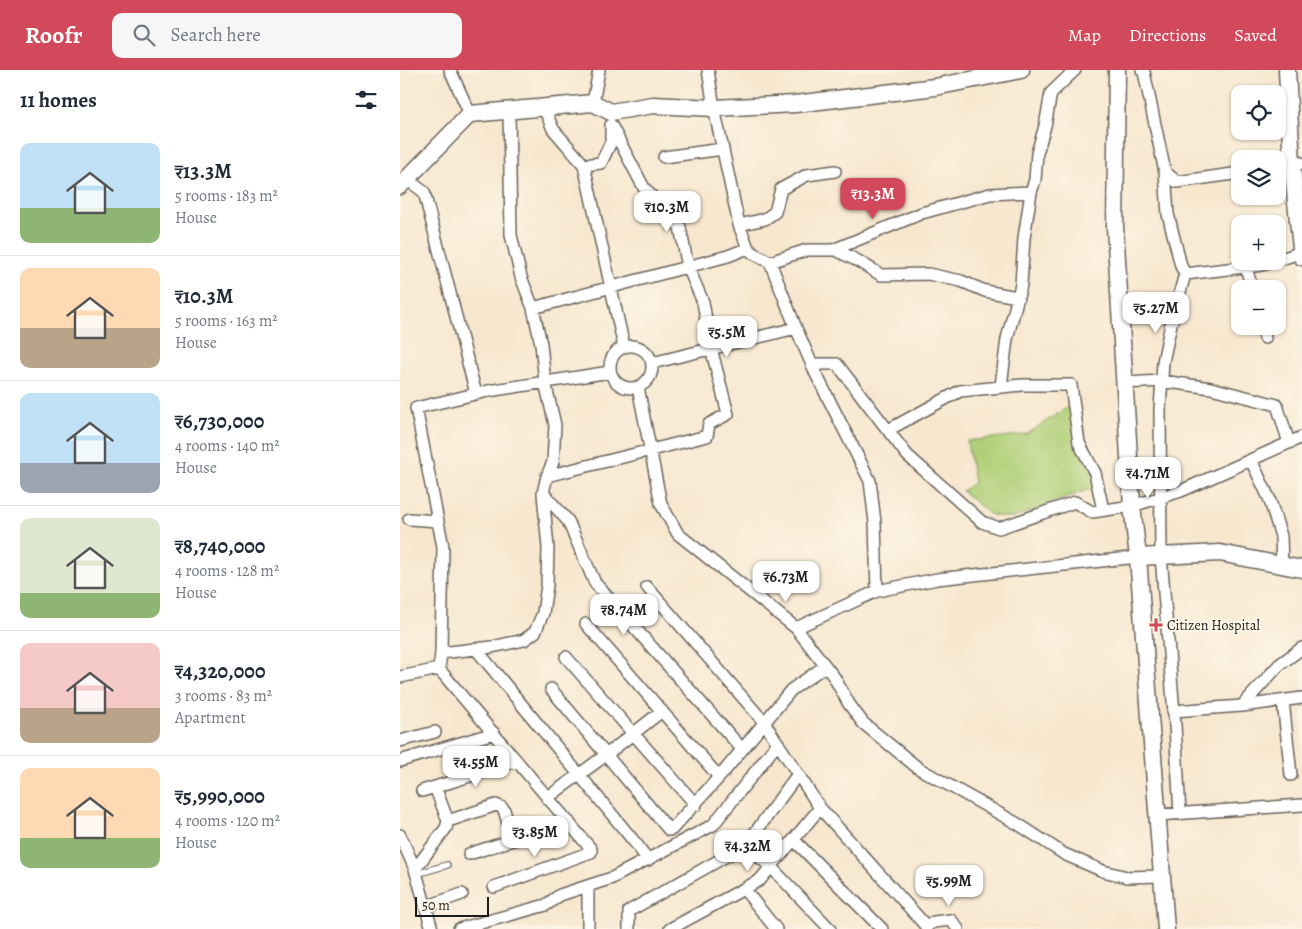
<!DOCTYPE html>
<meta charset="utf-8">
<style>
:root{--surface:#fff;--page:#f6f6f7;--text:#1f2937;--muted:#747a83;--line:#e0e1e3;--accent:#d1495b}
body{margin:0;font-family:Alegreya,serif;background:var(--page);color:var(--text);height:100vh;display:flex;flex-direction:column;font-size:19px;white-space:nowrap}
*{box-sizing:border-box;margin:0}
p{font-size:16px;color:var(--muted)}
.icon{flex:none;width:28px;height:28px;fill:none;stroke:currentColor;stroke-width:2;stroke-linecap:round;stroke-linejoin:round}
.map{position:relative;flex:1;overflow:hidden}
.side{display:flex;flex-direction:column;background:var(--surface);width:400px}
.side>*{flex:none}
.fabs{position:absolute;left:831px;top:15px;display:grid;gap:10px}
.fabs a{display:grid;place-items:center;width:55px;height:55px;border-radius:10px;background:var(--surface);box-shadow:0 1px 4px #0004;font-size:25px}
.scale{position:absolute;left:15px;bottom:12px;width:74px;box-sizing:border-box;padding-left:5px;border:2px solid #1c1c1c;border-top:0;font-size:14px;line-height:18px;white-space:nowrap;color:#1c1c1c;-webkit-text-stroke:4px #fcf5e5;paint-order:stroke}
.price{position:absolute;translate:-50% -42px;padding:0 11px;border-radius:10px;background:#fff;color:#222;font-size:16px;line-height:32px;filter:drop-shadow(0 1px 2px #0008)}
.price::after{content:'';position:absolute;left:50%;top:30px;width:15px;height:11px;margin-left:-8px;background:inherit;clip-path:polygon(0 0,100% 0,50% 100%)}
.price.current{background:var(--accent);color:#fff}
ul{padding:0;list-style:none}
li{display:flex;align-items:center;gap:15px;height:125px;padding:0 20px}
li+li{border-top:1px solid var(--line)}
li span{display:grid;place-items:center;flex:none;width:140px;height:100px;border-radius:10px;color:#555}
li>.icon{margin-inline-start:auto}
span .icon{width:60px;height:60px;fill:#fffc;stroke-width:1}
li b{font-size:21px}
h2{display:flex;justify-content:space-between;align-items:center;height:60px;padding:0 20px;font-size:21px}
header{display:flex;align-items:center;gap:30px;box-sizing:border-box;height:70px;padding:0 25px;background:var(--accent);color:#fff}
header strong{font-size:24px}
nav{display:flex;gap:28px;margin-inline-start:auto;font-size:18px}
.search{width:350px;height:45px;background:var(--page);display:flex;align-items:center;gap:12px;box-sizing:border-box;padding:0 18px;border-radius:10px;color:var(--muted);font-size:19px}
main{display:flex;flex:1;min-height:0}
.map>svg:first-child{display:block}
.green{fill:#b0d078;stroke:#66764a}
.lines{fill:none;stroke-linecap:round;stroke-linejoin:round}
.lane-casing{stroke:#69635b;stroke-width:8}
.street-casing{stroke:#69635b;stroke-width:14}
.secondary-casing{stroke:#69635b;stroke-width:19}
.lane{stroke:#fff;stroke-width:5.5}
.street{stroke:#fff;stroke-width:11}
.secondary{stroke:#fff;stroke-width:16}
.poi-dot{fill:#d1495b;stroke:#fcf5e5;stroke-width:2}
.labels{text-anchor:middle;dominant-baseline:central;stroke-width:4;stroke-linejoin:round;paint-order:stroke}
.poi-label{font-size:14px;fill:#1c1c1c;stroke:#fcf5e5;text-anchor:start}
</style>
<header>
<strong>Roofr</strong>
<div class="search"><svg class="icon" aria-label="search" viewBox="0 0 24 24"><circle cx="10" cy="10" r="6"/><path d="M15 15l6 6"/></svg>Search here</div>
<nav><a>Map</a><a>Directions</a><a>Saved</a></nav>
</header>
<main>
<section class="side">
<h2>11 homes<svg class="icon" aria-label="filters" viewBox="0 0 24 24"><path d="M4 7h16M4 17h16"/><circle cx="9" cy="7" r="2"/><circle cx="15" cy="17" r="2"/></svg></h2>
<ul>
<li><span style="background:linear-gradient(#bfe0f5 65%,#8fb573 0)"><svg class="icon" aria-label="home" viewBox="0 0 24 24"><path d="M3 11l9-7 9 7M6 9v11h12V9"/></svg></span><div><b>₹13.3M</b><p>5 rooms · 183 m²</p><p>House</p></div></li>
<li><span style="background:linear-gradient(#ffd9b3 60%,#b9a48a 0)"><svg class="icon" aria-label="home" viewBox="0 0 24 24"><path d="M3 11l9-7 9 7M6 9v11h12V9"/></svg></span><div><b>₹10.3M</b><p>5 rooms · 163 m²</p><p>House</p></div></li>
<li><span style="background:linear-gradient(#bfe0f5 70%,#9aa5b1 0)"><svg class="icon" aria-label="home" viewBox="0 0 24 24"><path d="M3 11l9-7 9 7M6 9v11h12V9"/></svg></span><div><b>₹6,730,000</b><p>4 rooms · 140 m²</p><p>House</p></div></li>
<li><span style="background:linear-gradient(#dfe7d0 75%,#8fb573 0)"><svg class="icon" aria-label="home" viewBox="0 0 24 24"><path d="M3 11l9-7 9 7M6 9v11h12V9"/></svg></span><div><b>₹8,740,000</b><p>4 rooms · 128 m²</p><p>House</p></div></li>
<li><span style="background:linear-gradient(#f6c9c9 65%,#b9a48a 0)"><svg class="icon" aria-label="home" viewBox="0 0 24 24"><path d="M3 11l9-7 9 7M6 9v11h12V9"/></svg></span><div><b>₹4,320,000</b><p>3 rooms · 83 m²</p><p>Apartment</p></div></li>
<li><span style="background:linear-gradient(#ffd9b3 70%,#8fb573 0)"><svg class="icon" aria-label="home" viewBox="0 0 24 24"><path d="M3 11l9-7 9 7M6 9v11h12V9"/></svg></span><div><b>₹5,990,000</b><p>4 rooms · 120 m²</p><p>House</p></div></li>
</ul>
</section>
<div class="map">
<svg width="902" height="859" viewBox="0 0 902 859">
<rect width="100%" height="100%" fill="#fcf5e5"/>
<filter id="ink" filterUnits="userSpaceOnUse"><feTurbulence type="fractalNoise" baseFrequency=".02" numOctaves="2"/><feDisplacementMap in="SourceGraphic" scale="10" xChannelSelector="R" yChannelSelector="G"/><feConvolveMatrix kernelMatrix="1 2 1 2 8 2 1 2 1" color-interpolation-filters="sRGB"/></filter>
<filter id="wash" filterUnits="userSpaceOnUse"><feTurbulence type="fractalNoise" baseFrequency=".0096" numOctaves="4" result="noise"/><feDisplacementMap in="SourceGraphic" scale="20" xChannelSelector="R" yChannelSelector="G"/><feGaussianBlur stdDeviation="1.12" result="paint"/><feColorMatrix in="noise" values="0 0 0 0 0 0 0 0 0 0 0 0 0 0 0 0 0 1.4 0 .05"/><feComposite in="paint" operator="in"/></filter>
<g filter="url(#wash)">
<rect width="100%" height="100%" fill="#f7e7cf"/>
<path class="green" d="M669 336 698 416 613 448 591 445 562 421 574 413 567 371 627 364Z"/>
</g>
<g filter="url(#ink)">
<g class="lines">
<g class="lane-casing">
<path id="lane" d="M16 804 47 795"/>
</g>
<g class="street-casing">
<path id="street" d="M50 0 70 44
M308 0 314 38 339 155 348 178 353 183 370 192 396 258 416 304 470 411 475 452 477 521
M742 0 744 2 765 102 777 112 840 103
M193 33 199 0
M144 38 153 59 184 95 201 93 211 72V57
M264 87 323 79
M184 95 224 277
M878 97 902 93
M765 102 768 144 781 196 785 204 771 254 763 292 760 339 761 486 775 655 780 744
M8 110 24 122 76 324
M339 155 365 149 375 142 381 119 407 105 435 101
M433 180 522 143 590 124 631 122
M878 190 902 182
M370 192 407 180H436L458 191 481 205 528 204 561 211 585 221 617 227
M846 197 852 219
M785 204 862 195 874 191
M133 238 328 186 348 178
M862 256 865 268
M210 297a21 21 0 1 1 42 0a21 21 0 1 1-42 0Z
M252 293 396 258
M412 294H437L507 385 582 452 599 458 675 432 692 442 732 436 781 421 902 367
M725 313 762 311 811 318 877 335 889 373
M601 316 607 269 621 215 624 168 631 122 635 110 637 83 645 56 651 23 675 0
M238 317 261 434 278 464 396 558 434 607 449 634 463 653 518 698 618 754 664 784 703 801 727 807 762 806
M488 360 560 321 622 315H671L679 373 695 403 703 440
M851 390 869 428 881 466 882 495
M147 406 307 366 309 354 328 344 311 278 303 232 288 197 280 157 244 118 211 55
M143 423 168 451 195 513 342 679
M9 449 38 451
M247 517 364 652 420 738 526 856V859
M186 554 319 707
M396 558 477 521 537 509 738 487
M76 579 237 775 248 790
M41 583 92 577 124 570 135 562 143 543 147 515 148 478 143 423 147 406 153 392 155 355 145 312 141 274 133 238 121 207 111 165 109 41
M166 587 296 735
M0 607 39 599
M151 619 269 760 272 759 322 704 391 620 425 596
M883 631 891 705
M842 636 879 595 902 578
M773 641 842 636 902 628
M0 671 35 662
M0 691 94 663
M22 721 35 717
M147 728 206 685 262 641
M757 745 902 735
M48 751 35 717 117 691
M0 765 15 799 32 859
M394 770 482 859
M346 775 371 797 430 859
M69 784 169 752
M15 799 46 758 48 751 96 735 101 737 104 740 113 770
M94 817 191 782V779L39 599 41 583 43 477 16 338 88 321 210 302
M188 817V859
M344 819 376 859
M25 837 62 824
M526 856 534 852 551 850 558 859
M59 859 146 835 160 825 212 808 313 755 378 673
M229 859V841L346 775 398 704
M270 859 360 810 420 738"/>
</g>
<g class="secondary-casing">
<path id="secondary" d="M717 0 715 157 732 436 738 487 766 859
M887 0 892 95 902 187
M0 116 70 44 193 33 211 42 253 35 314 38 395 34 535 17 621 0
M738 487 820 483 902 499"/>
</g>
<use href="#lane" class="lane"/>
<use href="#street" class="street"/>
<use href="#secondary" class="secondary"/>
</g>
</g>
<path class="poi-dot" d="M753.5 547.5h5v5h5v5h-5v5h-5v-5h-5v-5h5z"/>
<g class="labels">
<g class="poi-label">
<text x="767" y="555">Citizen Hospital</text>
</g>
</g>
</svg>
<div class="fabs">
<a><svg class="icon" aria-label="locate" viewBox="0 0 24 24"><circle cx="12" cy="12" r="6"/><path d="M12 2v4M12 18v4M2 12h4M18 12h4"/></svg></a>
<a><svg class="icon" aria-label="layers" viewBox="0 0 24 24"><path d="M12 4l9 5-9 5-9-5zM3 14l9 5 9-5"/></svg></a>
<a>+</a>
<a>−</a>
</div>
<div class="scale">50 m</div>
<b class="price current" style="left:473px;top:150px">₹13.3M</b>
<b class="price" style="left:267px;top:163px">₹10.3M</b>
<b class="price" style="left:756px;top:264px">₹5.27M</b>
<b class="price" style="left:327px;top:288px">₹5.5M</b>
<b class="price" style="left:748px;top:429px">₹4.71M</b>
<b class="price" style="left:386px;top:533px">₹6.73M</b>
<b class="price" style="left:224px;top:566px">₹8.74M</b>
<b class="price" style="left:76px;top:718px">₹4.55M</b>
<b class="price" style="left:135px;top:788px">₹3.85M</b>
<b class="price" style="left:348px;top:802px">₹4.32M</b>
<b class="price" style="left:549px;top:837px">₹5.99M</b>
</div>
</main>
